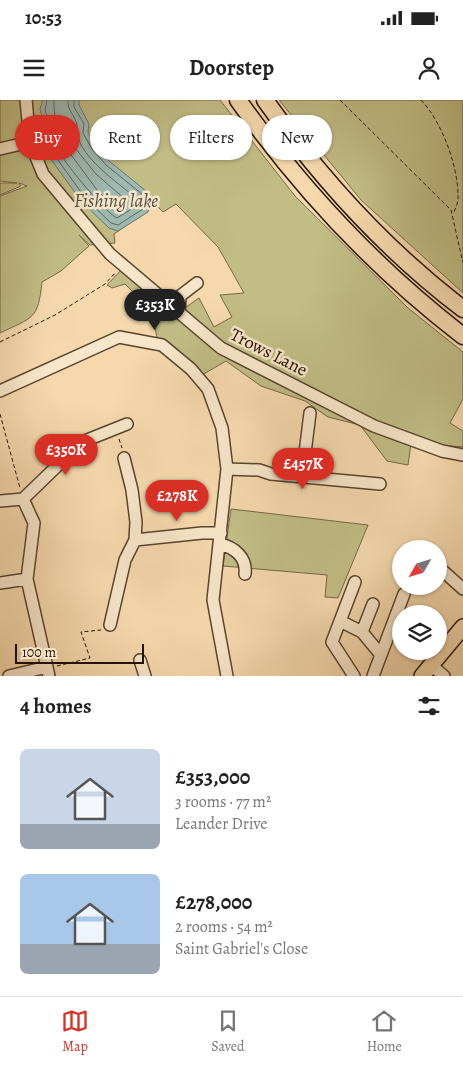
<!DOCTYPE html>
<meta charset="utf-8">
<style>
:root{--surface:#fff;--page:#f2f2f2;--text:#222;--muted:#767676;--line:#e0e0e0;--accent:#d93025}
body{margin:0;font-family:Alegreya,serif;background:var(--page);color:var(--text);height:100vh;display:flex;flex-direction:column;font-size:19px;white-space:nowrap}
*{box-sizing:border-box;margin:0}
p{font-size:16px;color:var(--muted)}
.icon{flex:none;width:28px;height:28px;fill:none;stroke:currentColor;stroke-width:2;stroke-linecap:round;stroke-linejoin:round}
.map{position:relative;height:576px;overflow:hidden}
.details{display:flex;flex-direction:column;background:var(--surface);flex:1}
.details>*{flex:none}
.banner{position:absolute;left:15px;top:15px;width:434px;height:45px;display:flex;gap:10px}
.needle{width:32px;rotate:231deg}
.controls{position:absolute;left:392px;top:440px;display:grid;gap:10px}
.controls a{display:grid;place-items:center;width:55px;height:55px;border-radius:50%;background:var(--surface);box-shadow:0 1px 4px #0004;font-size:25px}
.scale{position:absolute;left:15px;bottom:12px;width:129px;box-sizing:border-box;padding-left:5px;border:2px solid #251307;border-top:0;font-size:14px;line-height:18px;white-space:nowrap;color:#251307;-webkit-text-stroke:4px #f8e6ca;paint-order:stroke}
.price{position:absolute;translate:-50% -42px;padding:0 11px;border-radius:18px;background:var(--accent);color:#fff;font-size:16px;line-height:32px;filter:drop-shadow(0 1px 2px #0008)}
.price::after{content:'';position:absolute;left:50%;top:30px;width:15px;height:11px;margin-left:-8px;background:inherit;clip-path:polygon(0 0,100% 0,50% 100%)}
.price.selected{background:#222;color:#fff}
ul{padding:0;list-style:none}
li{display:flex;align-items:center;gap:15px;height:125px;padding:0 20px}
li span{display:grid;place-items:center;flex:none;width:140px;height:100px;border-radius:8px;color:#555}
li>.icon{margin-inline-start:auto}
span .icon{width:60px;height:60px;fill:#fffc;stroke-width:1}
li b{font-size:21px}
h2{display:flex;justify-content:space-between;align-items:center;height:60px;padding:0 20px;font-size:21px}
.chip{padding:0 18px;border-radius:22px;background:var(--surface);box-shadow:0 1px 4px #0004;font-size:18px;line-height:45px}
.chip.selected{background:var(--accent);color:#fff}
.status{display:flex;justify-content:space-between;align-items:center;height:35px;padding:0 25px;background:var(--surface);direction:ltr}
.status svg{height:14px;fill:currentColor}
header{display:flex;justify-content:space-between;align-items:center;height:65px;padding:0 20px;background:var(--surface);font-size:22px;font-weight:600}
.menu{display:flex;justify-content:space-around;align-items:center;height:70px;border-top:1px solid var(--line);background:var(--surface);font-size:14px;color:var(--muted)}
.menu a{display:grid;justify-items:center;gap:2px}
.menu .selected{color:var(--accent)}
.map>svg:first-child{display:block}
.green{fill:#c2bd85;stroke:#746846}
.water{fill:#9eb9b2;stroke:#6e776e}
.lines{fill:none;stroke-linecap:round;stroke-linejoin:round}
.shore{stroke:#62665c;stroke-width:1}
.minor-casing{stroke:#594430;stroke-width:14}
.major-casing{stroke:#251307;stroke-width:18}
.highway-casing{stroke:#251307;stroke-width:19}
.path{stroke:#251307;stroke-width:1;stroke-dasharray:4 2.5;stroke-linecap:butt}
.minor{stroke:#f8e6ca;stroke-width:11}
.major{stroke:#f5d9ad;stroke-width:15}
.highway{stroke:#f5d9ad;stroke-width:16}
.labels{text-anchor:middle;dominant-baseline:central;stroke-width:5;stroke-linejoin:round;paint-order:stroke}
.street-label{font-size:18px;fill:#251307;stroke:#f8e6ca}
.water-label{font-size:19px;font-style:italic;fill:#4f4d43;stroke:#f8e6ca}
</style>
<div class="status"><b>10:53</b><svg viewBox="0 0 49 12"><path d="M0 12V9h3v3zM5 12V6h3v6zM10 12V3h3v9zM15 12V0h3v12zM26 1h20v11H26zM47 4h2v5h-2z"/></svg></div>
<header><svg class="icon" aria-label="menu" viewBox="0 0 24 24"><path d="M4 6h16M4 12h16M4 18h16"/></svg>Doorstep<svg class="icon" aria-label="person" viewBox="0 0 24 24"><circle cx="12" cy="8" r="4"/><path d="M4 21q1-7 8-7t8 7"/></svg></header>
<div class="map">
<svg width="463" height="576" viewBox="0 0 463 576">
<rect width="100%" height="100%" fill="#f5d9ad"/>
<filter id="stains"><feTurbulence type="fractalNoise" baseFrequency=".004" numOctaves="4"/><feColorMatrix values="0 0 0 0 .2 0 0 0 0 .09 0 0 0 0 .02 0 0 0 .5 -.17"/></filter>
<radialGradient id="worn" r=".72"><stop offset=".6" stop-color="#630" stop-opacity="0"/><stop offset="1" stop-color="#630" stop-opacity=".3"/></radialGradient>
<path class="green" d="M0 0H220L295 96 408 208 463 252V299L450 323 463 331V347L411 343 408 365 387 361 360 325 328 317 305 301 261 286 226 261 202 275 157 238 152 211 125 184 112 188 107 185 124 167 182 210 199 198 214 227 232 217 220 195 244 193 218 147 176 104 163 112 156 105 114 134 115 143 90 145 79 135 89 146 61 171 42 182C38 220 33 217 0 233V96L27 86 19 83 21 86 0 95V83H17L0 81Z
M279 0H463V193L361 100Z
M231 409 368 425 338 498 325 497 327 475 223 466Z"/>
<path class="water" d="M43 0H79V5L89 24 88 32 97 47 109 61 146 91 150 104 148 112 118 131 109 128 82 102 50 58V44L40 9Z"/>
<g class="lines">
<path class="shore" d="M47 0 45 10 55 43V56L86 99 111 123 118 125 143 109 145 104 142 94 106 65 92 49 83 33 84 24 74 7V0
M54 0C53 15 58 27 61 42 62 45 60 50 61 54 64 63 108 115 117 118L138 105 137 99C119 83 81 59 77 33 77 30 78 28 77 25 75 15 67 11 68 0
M71 43 96 74 126 100V104L116 109 97 90 69 52Z"/>
<g class="minor-casing">
<path id="minor" d="M26 0 30 42 43 74 110 154 221 248 374 326 442 351 463 355
M0 49 30 42
M179 213 180 196 197 183
M0 291 119 237 162 245 191 269 208 289 222 328 227 369 213 500 227 576
M227 369 259 370 271 374 380 384
M302 377 310 313
M23 399 34 423 27 479 49 576
M0 401 23 399 82 342 127 324
M135 440 202 433H221
M219 444C235 447 247 458 245 474
M443 471 463 489
M0 483 27 479
M373 504 362 532 381 555
M340 521 362 532
M110 525 125 460 135 440 136 422 132 390 124 358
M140 560 145 576
M431 565 444 576
M9 576 47 567
M354 576 332 542 355 482
M373 576 404 494"/>
</g>
<g class="major-casing">
<path id="major" d="M422 576 463 527"/>
</g>
<g class="highway-casing">
<path id="highway" d="M238 0C301 89 376 169 463 236
M265 0C320 78 387 151 463 209"/>
</g>
<path class="path" d="M340 0 451 110 463 163
M421 0C442 22 458 66 458 96 459 102 455 109 453 114
M0 242 55 215 105 184 116 172
M0 314 20 388
M119 339 122 348
M57 566 90 558 81 532 101 530"/>
<use href="#minor" class="minor"/>
<use href="#major" class="major"/>
<use href="#highway" class="highway"/>
</g>
<g class="labels">
<g class="street-label">
<text transform="translate(269 252) rotate(27)">Trows Lane</text>
</g>
<g class="water-label">
<text x="116" y="101">Fishing lake</text>
</g>
</g>
<rect width="100%" height="100%" filter="url(#stains)"/>
<rect width="100%" height="100%" fill="url(#worn)"/>
</svg>
<div class="controls">
<a><svg class="needle" viewBox="-14 -14 28 28"><path d="M0-13l5 13h-10z" fill="#e53935"/><path d="M0 13l5-13h-10z" fill="#767676"/></svg></a>
<a><svg class="icon" aria-label="layers" viewBox="0 0 24 24"><path d="M12 4l9 5-9 5-9-5zM3 14l9 5 9-5"/></svg></a>
</div>
<div class="scale">100 m</div>
<b class="price selected" style="left:155px;top:231px">£353K</b>
<b class="price" style="left:66px;top:376px">£350K</b>
<b class="price" style="left:303px;top:390px">£457K</b>
<b class="price" style="left:177px;top:422px">£278K</b>
<div class="banner">
<a class="chip selected">Buy</a>
<a class="chip">Rent</a>
<a class="chip">Filters</a>
<a class="chip">New</a>
</div>
</div>
<section class="details">
<h2>4 homes<svg class="icon" aria-label="filters" viewBox="0 0 24 24"><path d="M4 7h16M4 17h16"/><circle cx="9" cy="7" r="2"/><circle cx="15" cy="17" r="2"/></svg></h2>
<ul>
<li><span style="background:linear-gradient(#c9d6e8 75%,#9aa5b1 0)"><svg class="icon" aria-label="home" viewBox="0 0 24 24"><path d="M3 11l9-7 9 7M6 9v11h12V9"/></svg></span><div><b>£353,000</b><p>3 rooms · 77 m²</p><p>Leander Drive</p></div></li>
<li><span style="background:linear-gradient(#a9c7e8 70%,#9aa5b1 0)"><svg class="icon" aria-label="home" viewBox="0 0 24 24"><path d="M3 11l9-7 9 7M6 9v11h12V9"/></svg></span><div><b>£278,000</b><p>2 rooms · 54 m²</p><p>Saint Gabriel's Close</p></div></li>
</ul>
</section>
<nav class="menu">
<a class="selected"><svg class="icon" aria-label="map" viewBox="0 0 24 24"><path d="M3 6l6-2 6 2 6-2v14l-6 2-6-2-6 2zM9 4v14M15 6v14"/></svg>Map</a>
<a><svg class="icon" aria-label="saved" viewBox="0 0 24 24"><path d="M7 4h10v16l-5-4-5 4z"/></svg>Saved</a>
<a><svg class="icon" aria-label="home" viewBox="0 0 24 24"><path d="M3 11l9-7 9 7M6 9v11h12V9"/></svg>Home</a>
</nav>
